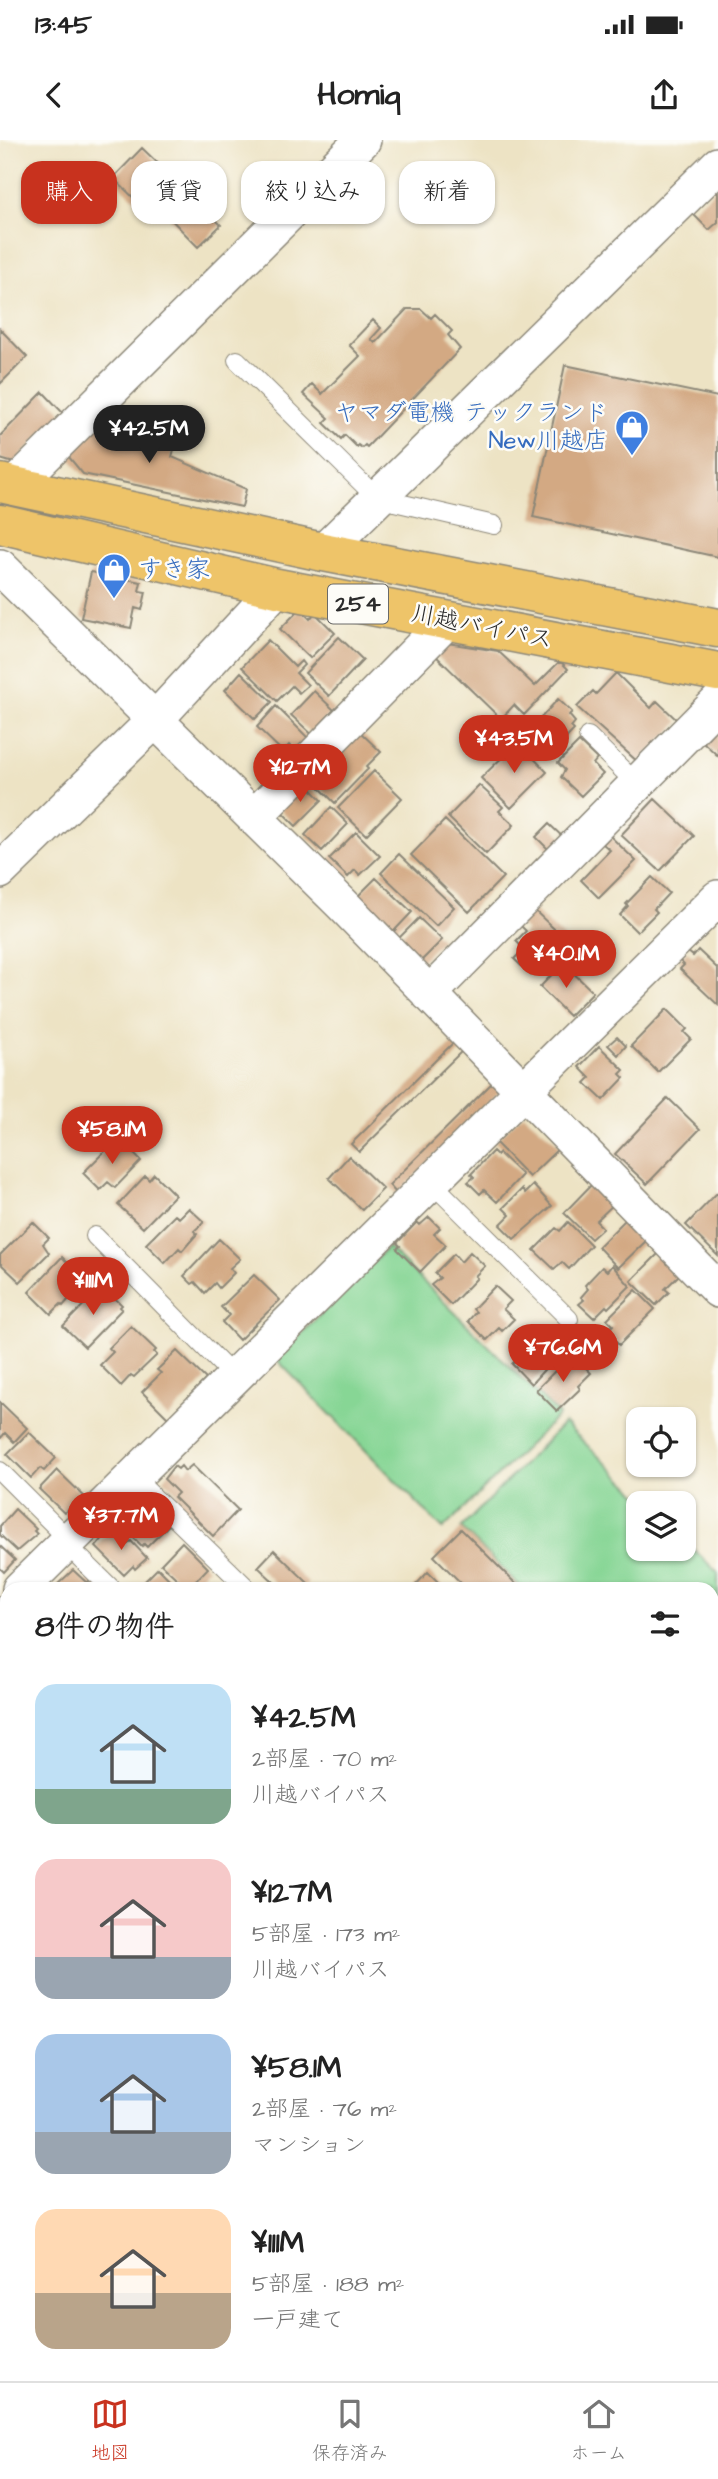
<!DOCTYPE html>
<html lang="ja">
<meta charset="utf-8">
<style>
:root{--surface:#fff;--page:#f6f6f6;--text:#222;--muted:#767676;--line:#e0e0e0;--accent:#c8321e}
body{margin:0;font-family:"Architects Daughter","Klee One",sans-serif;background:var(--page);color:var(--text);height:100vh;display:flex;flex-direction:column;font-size:26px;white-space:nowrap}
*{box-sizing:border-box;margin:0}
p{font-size:23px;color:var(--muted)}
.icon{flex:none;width:38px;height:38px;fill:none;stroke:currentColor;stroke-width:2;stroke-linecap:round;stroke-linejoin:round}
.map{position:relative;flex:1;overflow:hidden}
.drawer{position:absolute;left:0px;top:1442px;width:719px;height:800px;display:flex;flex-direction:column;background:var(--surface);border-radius:21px 21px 0 0;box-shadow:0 2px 5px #0004}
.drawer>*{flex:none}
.banner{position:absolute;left:21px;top:21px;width:677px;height:63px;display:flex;gap:14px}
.buttons{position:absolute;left:626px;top:1267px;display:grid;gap:14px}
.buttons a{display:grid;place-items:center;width:70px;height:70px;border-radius:14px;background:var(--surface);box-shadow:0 2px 5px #0004;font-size:35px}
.price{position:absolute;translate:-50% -60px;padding:0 16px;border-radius:24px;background:var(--accent);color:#fff;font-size:23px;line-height:46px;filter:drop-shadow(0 2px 4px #0008)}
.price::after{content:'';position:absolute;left:50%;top:42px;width:21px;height:16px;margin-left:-10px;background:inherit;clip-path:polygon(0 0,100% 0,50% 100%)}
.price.selected{background:#222;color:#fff}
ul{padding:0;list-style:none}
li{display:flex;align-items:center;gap:21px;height:175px;padding:0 35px}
li span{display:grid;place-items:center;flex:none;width:196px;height:140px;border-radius:21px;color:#555}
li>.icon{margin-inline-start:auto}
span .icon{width:84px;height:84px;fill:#fffc;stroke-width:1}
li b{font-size:30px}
h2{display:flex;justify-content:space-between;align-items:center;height:84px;padding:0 35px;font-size:30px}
.tag{padding:0 24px;border-radius:21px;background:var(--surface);box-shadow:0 2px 5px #0004;font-size:24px;line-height:63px}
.tag.selected{background:var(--accent);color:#fff}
.status{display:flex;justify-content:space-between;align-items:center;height:49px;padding:0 35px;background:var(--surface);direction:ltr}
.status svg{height:19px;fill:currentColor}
header{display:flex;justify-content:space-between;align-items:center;height:91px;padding:0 35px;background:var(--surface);font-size:32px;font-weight:700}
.dock{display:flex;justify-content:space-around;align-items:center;height:98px;border-top:2px solid var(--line);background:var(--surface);font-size:19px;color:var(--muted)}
.dock a{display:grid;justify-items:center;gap:4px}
.dock .selected{color:var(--accent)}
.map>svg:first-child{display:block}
.green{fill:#87d695;stroke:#598060;stroke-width:2}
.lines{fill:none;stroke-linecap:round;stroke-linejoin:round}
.river{stroke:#4baeca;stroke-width:58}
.building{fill:#d3a983}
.lane-casing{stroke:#8c8778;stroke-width:20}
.street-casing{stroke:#8c8778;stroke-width:38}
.highway-casing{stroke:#8c8778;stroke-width:41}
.lane{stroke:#fff;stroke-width:18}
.street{stroke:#fff;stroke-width:35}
.highway{stroke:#eec469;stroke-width:38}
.labels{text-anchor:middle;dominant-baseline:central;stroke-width:5;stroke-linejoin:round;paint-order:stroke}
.shield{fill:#fdfcf7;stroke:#6a6a68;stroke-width:2}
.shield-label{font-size:23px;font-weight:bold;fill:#2b2b2b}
.shop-label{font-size:24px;fill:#366cbe;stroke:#fdfcf7;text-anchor:end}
.street-label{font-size:24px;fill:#2b2b2b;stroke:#fdfcf7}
</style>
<div class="status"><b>13:45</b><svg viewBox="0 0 49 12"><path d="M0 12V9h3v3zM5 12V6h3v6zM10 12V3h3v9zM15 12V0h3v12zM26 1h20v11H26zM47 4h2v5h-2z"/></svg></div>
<header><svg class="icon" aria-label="back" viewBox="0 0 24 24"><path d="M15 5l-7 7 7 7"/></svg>Homiq<svg class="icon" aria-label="share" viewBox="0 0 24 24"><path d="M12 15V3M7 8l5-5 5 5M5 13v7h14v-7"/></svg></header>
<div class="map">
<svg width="718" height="2241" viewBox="0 0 718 2241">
<rect width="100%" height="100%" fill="#fdfcf7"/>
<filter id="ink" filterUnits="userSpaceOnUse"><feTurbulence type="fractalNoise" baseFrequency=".0143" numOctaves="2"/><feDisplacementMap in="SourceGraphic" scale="14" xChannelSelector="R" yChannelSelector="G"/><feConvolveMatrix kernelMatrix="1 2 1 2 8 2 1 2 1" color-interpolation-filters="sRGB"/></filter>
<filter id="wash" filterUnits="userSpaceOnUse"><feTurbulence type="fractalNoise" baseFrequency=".00686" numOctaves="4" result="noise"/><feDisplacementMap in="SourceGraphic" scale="28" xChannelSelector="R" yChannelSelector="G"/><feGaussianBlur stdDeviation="1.57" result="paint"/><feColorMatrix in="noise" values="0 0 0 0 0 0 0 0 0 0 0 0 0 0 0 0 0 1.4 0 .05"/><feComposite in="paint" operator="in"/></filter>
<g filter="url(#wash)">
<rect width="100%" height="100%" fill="#ede3c4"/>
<path class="green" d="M388 1107 559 1275 443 1389 276 1219Z
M564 1283 647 1363H639V1409H684V1400L718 1433V1467L712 1473V1449H523L461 1388Z"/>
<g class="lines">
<path class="river" d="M0 1945 7 1946
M712 1986 718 1984"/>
</g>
<g id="blocks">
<path class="building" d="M142 8 168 33 138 62 113 38Z
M718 47V82L709 90 691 72Z
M176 48 192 64 196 60 221 85 198 107 158 66Z
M407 169H421L431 178 435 174 452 191 448 195 460 209 367 307 365 305 362 308 358 305 357 307 345 295 341 299 324 283 329 278 303 254 312 244 322 254 360 216 349 205 373 180 381 188 371 199 375 203Z
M0 189 27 217 0 244Z
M565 225 718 257V417L533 377Z
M43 252 63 273 14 323 0 319V296Z
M100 283 177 298 172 317 246 349 242 367 83 334 68 316Z
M91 432 141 442 139 451 146 452 142 470 135 468 131 488 81 478Z
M300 469 310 479 315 473 335 493 310 518 280 489Z
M339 497 363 520 329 556 305 533Z
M268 500 295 527 301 521 304 525 296 533 308 545 299 553 292 546 277 561 242 527Z
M447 503 498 511 535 546 558 523H562L568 529 524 575 514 565 501 579 437 517Z
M241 532 272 562 255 579 225 550Z
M616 533 651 568 657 561 679 582 639 623 577 567 593 551 596 554Z
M314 551 334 570 316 589 323 595 318 600 291 575Z
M558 559 572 572 569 575 575 582 571 587 574 590 551 614 534 597 537 594 534 591 541 584 538 581Z
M276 566 309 599 297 613 289 605 283 612 257 587Z
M718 585V616L704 603Z
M359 591 381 612 366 627 368 629 335 663 312 640Z
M518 602 547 632 511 668 481 638Z
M579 602 597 619 593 624 603 634 581 656 561 637 565 630 558 623Z
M374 631 402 658 366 695 338 668Z
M304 642 322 660 296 686 278 668Z
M479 645 503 667 499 671 514 685 486 714 448 677Z
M655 659 694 696 660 731 621 695Z
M331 667 348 684 322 711 305 695Z
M445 680 503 737 469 772 411 715Z
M549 684 565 699 552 713 536 697Z
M356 692 380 716 360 735 355 730 348 737 329 719Z
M610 696 636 721 599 758 581 740 610 710 603 704Z
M399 714 454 767 436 786 381 733Z
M652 737 669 753 654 769 657 772 637 792 620 775 628 766 626 764Z
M376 738 412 772 394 791 356 758Z
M534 770 566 800 531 835 514 819 524 809 516 801 526 791 519 784Z
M419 778 442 800 420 822 397 800Z
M698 810 718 829V865L680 829 684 825 679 820 687 811 693 816Z
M563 823 593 852 569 876 540 847Z
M667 869 687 889 684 892 691 899 658 932 631 906Z
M617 897 626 906 618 915 608 905Z
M455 901 463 910 359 1012 351 1004Z
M599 906 624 930 620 934 624 938 603 960 585 943 590 938 579 927Z
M492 943 500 951 397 1054 389 1045Z
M668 958 700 989 647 1044 615 1014Z
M523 974 561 1006 529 1037 495 1002Z
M118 998 141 1021 115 1048 108 1042 100 1050 83 1033Z
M493 1011 497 1015 499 1013 522 1035 497 1062 484 1050 480 1054 468 1042 474 1037 471 1034Z
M349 1016 383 1049 362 1070 329 1038Z
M154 1034 175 1055 143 1088 118 1065 145 1036 149 1040Z
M595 1041 616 1062 596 1081 603 1088 591 1099 564 1073Z
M533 1045 552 1066 514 1099 500 1085 510 1075 503 1068 522 1049 525 1053Z
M718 1052V1116L686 1085Z
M189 1068 204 1082 194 1091 197 1094 182 1111 179 1108 165 1123 146 1104 175 1075 179 1078Z
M429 1077 440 1088 434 1094 446 1105 420 1132 397 1109 400 1106 397 1103 417 1082 420 1085Z
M626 1079 650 1097 618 1128 598 1107Z
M33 1082 49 1098 43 1104 49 1113 20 1142 0 1123V1115Z
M568 1082 591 1105 569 1129 562 1122 554 1129 534 1110 556 1088 560 1091Z
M219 1099 240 1119 230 1128 234 1133 219 1148 215 1143 205 1153 195 1142 192 1144 184 1136Z
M662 1110 683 1131 665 1149 669 1152 656 1165 631 1141Z
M470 1112 485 1126 475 1136 477 1138 451 1165 431 1145 440 1138 435 1133 454 1114 461 1122Z
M62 1117 85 1140 63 1166 61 1164 51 1174 29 1152Z
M612 1125 630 1146 608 1168 606 1166 594 1178 579 1164 584 1160 581 1157 588 1149 585 1145 602 1127 607 1131Z
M254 1135 280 1160 239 1200 222 1182 229 1175 221 1167Z
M102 1146 122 1165 120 1167 122 1169 85 1207 63 1186Z
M495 1146 511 1161 503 1169 514 1179 502 1191 499 1188 487 1200 468 1181 476 1172 473 1169Z
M636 1150 655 1169 619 1205 606 1192 613 1185 607 1179Z
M131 1186 156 1210 154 1212 157 1215 134 1237 131 1235 121 1246 100 1225 113 1212 109 1208Z
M550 1191 566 1206 531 1244 512 1224 517 1219 513 1215 531 1198 535 1202 544 1193 546 1196Z
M177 1211 206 1239 168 1278 142 1252 161 1233 157 1230Z
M578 1220 591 1233 578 1246 580 1249 557 1271 536 1250 565 1221 571 1227Z
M0 1262 27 1288 14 1302 5 1293 0 1299Z
M29 1292 56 1318 44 1331 40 1328 31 1338 7 1314Z
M192 1325 238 1370 213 1396 174 1357 178 1353 164 1339 174 1326 178 1329 181 1326 185 1331Z
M57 1330 89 1361 77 1373 71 1367 64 1373 39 1349Z
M133 1362 140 1368 145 1363 168 1386 147 1407 144 1404 142 1406 115 1380Z
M15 1369 36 1389 34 1391 37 1394 17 1411 0 1395V1386Z
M112 1387 128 1404 131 1401 147 1418 135 1429 133 1426 124 1435 96 1407Z
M461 1389 521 1449H467L434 1416Z
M182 1402 208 1428 188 1449 161 1424Z
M0 1406 15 1420 4 1432 0 1428Z
M274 1410 308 1443 302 1449H269L275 1443 258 1427Z
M158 1428 179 1449H137Z
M73 1430 87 1443 90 1440 99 1449H61L57 1445Z
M428 1432 445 1449H412Z
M7 1497V1541L0 1534V1504Z
M718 1517V1558L715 1561 712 1558V1523Z
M718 1665V1705L712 1700V1671Z
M0 1679 7 1685V1707L0 1714Z
M7 1755V1789L0 1782V1762Z
M0 1793 7 1799V1815L0 1822Z
M712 1807 718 1812V1836L712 1842Z
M7 1837V1855L0 1863V1845Z
M0 2013 7 2014V2039L0 2038Z
M712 2073 718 2079V2105L712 2110Z
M7 2089V2137L2 2140 0 2137V2093Z
M712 2150 718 2156V2186L712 2192Z
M0 2160 7 2171V2204L0 2196Z
M54 2235H104L95 2241H52L50 2238Z
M224 2235H262V2238L259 2241H230Z
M295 2235H330L336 2241H288Z
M412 2235H492L488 2241H414L410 2238Z
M610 2235H637L630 2241H616Z"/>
</g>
</g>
<g filter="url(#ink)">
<use href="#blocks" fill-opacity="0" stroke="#8c8778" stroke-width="2"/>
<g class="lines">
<g class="lane-casing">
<path id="lane" d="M237 220 377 358 494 385
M588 596 637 644
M430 1041 569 1179
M95 1096 234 1237
M0 1331 70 1401
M134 1338 248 1449
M66 1404 112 1449
M0 1465 2 1467
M0 1610 7 1617
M712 1640 718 1646
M0 1739 3 1736
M712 1786 713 1787
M0 2076 7 2072"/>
</g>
<g class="street-casing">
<path id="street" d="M14 346 363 0
M323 412 718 25
M0 427 342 764 718 1150
M254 677 447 481
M0 731 155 580 277 448
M429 854 718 562
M20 1449 718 758
M712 1496 718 1490
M0 1891 7 1892
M712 1917 718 1915
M0 1996 7 1997
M712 2032 718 2031
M0 2229 7 2224
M580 2241 586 2235"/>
</g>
<g class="highway-casing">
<path id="highway" d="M0 343 323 412 718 488
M0 384 277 448 718 532"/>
</g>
<use href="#lane" class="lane"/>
<use href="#street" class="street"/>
<use href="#highway" class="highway"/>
</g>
</g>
<defs>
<g id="shop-pin" transform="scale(1.75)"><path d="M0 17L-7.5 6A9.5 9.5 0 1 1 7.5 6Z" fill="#3f7fe0" stroke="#fdfcf7"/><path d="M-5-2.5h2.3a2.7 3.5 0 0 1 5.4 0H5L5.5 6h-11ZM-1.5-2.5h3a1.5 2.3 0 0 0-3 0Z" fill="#fff"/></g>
</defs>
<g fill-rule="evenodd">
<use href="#shop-pin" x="632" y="287"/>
<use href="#shop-pin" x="114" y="430"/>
</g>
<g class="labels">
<rect class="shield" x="328" y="444.5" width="60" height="39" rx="5"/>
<g class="shield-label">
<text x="358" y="464">254</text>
</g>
<g class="shop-label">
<text x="608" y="273">ヤマダ電機 テックランド<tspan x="608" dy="28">New川越店</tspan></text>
<text x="138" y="430" text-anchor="start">すき家</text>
</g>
<g class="street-label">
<text transform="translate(482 487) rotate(11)">川越バイパス</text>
</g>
</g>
</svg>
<div class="buttons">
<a><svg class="icon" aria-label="locate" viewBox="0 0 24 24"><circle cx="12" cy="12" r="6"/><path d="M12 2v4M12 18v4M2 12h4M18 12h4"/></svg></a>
<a><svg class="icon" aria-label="layers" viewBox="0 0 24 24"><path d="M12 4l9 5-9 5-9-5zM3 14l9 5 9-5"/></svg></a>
</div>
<b class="price selected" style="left:149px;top:325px">¥42.5M</b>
<b class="price" style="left:514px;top:635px">¥43.5M</b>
<b class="price" style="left:300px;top:664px">¥127M</b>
<b class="price" style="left:566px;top:850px">¥40.1M</b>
<b class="price" style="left:112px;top:1026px">¥58.1M</b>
<b class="price" style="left:93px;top:1177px">¥111M</b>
<b class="price" style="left:563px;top:1244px">¥76.6M</b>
<b class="price" style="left:121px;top:1412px">¥37.7M</b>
<div class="banner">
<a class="tag selected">購入</a>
<a class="tag">賃貸</a>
<a class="tag">絞り込み</a>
<a class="tag">新着</a>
</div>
<section class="drawer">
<h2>8件の物件<svg class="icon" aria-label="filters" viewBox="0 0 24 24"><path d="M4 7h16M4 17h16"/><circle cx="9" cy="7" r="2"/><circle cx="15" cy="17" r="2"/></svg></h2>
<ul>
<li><span style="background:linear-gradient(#bfe0f5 75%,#7fa58c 0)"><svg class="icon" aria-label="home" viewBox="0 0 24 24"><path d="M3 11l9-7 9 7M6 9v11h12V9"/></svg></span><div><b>¥42.5M</b><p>2部屋 · 70 m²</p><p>川越バイパス</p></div></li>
<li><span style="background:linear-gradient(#f6c9c9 70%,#9aa5b1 0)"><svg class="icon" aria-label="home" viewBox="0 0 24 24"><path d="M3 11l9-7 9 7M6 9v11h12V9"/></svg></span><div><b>¥127M</b><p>5部屋 · 173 m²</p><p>川越バイパス</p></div></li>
<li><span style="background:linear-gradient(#a9c7e8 70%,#9aa5b1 0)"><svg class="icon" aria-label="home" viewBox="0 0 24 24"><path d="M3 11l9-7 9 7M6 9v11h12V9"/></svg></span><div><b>¥58.1M</b><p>2部屋 · 76 m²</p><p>マンション</p></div></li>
<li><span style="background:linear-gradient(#ffd9b3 60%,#b9a48a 0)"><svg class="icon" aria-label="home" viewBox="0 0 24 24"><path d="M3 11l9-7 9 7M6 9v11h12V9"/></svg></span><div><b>¥111M</b><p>5部屋 · 188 m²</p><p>一戸建て</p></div></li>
</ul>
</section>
</div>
<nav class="dock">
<a class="selected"><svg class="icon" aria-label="map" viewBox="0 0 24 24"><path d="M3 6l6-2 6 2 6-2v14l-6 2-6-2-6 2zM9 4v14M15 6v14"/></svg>地図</a>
<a><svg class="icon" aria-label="saved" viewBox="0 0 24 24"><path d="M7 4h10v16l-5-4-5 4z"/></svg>保存済み</a>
<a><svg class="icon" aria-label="home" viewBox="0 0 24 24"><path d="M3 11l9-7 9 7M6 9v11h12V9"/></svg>ホーム</a>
</nav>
